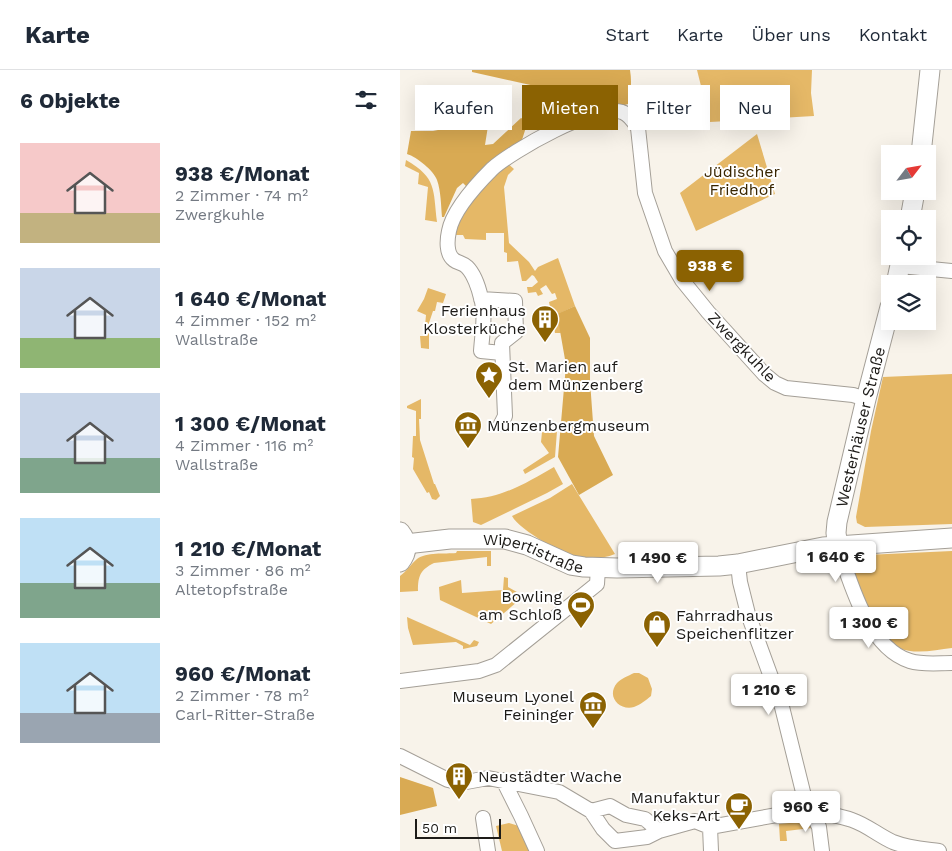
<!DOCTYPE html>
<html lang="de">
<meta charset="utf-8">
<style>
:root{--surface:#fff;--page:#f6f6f7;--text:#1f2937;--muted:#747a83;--line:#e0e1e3;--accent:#8b6202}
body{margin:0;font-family:"Work Sans",sans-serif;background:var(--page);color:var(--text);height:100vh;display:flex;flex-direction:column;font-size:19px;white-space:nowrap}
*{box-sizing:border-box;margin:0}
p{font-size:16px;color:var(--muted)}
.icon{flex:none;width:28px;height:28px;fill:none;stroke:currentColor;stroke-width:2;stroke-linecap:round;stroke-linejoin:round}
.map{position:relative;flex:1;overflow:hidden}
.drawer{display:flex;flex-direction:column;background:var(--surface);width:400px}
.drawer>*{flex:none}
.banner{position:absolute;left:15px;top:15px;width:461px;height:45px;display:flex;gap:10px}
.needle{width:32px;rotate:59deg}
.tools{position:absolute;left:481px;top:75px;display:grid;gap:10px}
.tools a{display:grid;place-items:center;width:55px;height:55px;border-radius:0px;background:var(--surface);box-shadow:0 5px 20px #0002;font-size:25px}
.scale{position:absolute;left:15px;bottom:12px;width:86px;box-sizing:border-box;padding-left:5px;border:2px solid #1d1b18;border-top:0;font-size:14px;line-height:18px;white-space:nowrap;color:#1d1b18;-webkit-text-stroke:4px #fff;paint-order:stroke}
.price{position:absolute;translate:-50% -42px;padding:0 11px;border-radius:5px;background:#fff;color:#222;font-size:16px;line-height:32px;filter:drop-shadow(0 1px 2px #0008)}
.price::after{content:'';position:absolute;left:50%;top:30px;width:15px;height:11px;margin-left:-8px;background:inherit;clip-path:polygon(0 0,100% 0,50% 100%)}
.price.on{background:var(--accent);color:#fff}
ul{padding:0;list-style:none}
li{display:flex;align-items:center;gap:15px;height:125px;padding:0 20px}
li span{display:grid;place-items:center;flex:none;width:140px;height:100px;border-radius:0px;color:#555}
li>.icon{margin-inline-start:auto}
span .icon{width:60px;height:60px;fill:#fffc;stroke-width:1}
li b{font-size:21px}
h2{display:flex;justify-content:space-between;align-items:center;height:60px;padding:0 20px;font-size:21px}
.pill{padding:0 18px;border-radius:0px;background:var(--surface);box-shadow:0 5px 20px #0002;font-size:18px;line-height:45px}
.pill.on{background:var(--accent);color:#fff}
header{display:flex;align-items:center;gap:30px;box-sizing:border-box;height:70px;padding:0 25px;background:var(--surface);border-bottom:1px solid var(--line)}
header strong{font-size:24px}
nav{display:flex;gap:28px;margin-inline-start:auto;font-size:18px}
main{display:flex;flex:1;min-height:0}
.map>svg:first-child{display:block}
.green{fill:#e5b867}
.forest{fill:#d9aa53}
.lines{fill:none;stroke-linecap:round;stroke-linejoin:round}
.street-casing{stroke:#a49f97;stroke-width:16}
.secondary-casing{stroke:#a49f97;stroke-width:21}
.street{stroke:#fff;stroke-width:14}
.secondary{stroke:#fff;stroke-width:19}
.labels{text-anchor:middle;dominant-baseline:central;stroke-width:4;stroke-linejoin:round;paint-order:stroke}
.park-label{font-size:16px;fill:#382500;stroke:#fff}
.poi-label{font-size:16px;fill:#1d1b18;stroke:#fff;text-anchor:end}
.street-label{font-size:16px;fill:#1d1b18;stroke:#fff}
</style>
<header>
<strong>Karte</strong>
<nav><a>Start</a><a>Karte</a><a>Über uns</a><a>Kontakt</a></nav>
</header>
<main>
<section class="drawer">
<h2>6 Objekte<svg class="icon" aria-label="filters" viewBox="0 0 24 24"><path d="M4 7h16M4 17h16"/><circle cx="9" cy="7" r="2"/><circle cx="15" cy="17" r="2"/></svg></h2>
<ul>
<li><span style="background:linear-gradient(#f6c9c9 70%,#c2b280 0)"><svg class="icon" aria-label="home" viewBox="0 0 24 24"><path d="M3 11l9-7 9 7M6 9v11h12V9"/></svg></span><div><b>938 €/Monat</b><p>2 Zimmer · 74 m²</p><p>Zwergkuhle</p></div></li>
<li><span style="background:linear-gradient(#c9d6e8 70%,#8fb573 0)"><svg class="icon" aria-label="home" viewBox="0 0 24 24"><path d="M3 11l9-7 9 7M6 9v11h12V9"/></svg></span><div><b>1 640 €/Monat</b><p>4 Zimmer · 152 m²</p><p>Wallstraße</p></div></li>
<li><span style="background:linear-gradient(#c9d6e8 65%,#7fa58c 0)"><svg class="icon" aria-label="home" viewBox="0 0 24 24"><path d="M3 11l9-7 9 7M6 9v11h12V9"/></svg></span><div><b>1 300 €/Monat</b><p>4 Zimmer · 116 m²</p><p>Wallstraße</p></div></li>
<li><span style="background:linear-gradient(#bfe0f5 65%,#7fa58c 0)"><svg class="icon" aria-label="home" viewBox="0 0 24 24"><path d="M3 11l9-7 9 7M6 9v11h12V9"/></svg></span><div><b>1 210 €/Monat</b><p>3 Zimmer · 86 m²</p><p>Altetopfstraße</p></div></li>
<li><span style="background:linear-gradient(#bfe0f5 70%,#9aa5b1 0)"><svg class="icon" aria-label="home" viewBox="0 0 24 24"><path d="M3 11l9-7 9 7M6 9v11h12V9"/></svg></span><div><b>960 €/Monat</b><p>2 Zimmer · 78 m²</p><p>Carl-Ritter-Straße</p></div></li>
</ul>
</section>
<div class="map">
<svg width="552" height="781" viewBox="0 0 552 781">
<rect width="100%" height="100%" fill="#f8f3ea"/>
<path class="green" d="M297 0H412L411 23 414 46 310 52Z
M357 64 375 124 296 161 280 123Z
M6 90C37 108 33 119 37 152L25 150 28 117 18 114 19 103 5 96Z
M107 93 114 99 108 105 104 117 109 173 129 192 135 201 138 197 158 188 175 236 158 244 161 263H155L149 232 157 229 155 223 152 224 146 215 140 219 143 224 138 226 136 222 128 223 127 217H132L138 212 134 206 132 205 126 211H122L118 191 107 192V183L104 182V163H86V170L65 169 63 165H55C65 129 81 117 107 93Z
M28 218 46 224 43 233 37 232 35 241H33L29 253V279L21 278 20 266H24L26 245 17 241 24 229Z
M552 304V454L465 457 457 453 456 447 471 361 483 307Z
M21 329V349H19L20 370 34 414H35L40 426 36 430 32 429 29 422 27 423 13 399 14 388 12 387 13 366H16V341L7 338V336Z
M157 361 155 387 125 404 123 400 149 383 141 372 142 362Z
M154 397 163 414 147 423 81 455 73 452 71 429C102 428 128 412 154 397Z
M172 414 215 484C206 488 194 489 183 488 166 486 120 461 112 446L150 428Z
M57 481H91V496H87V487L34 493C20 500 18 506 18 521L0 522V506C7 501 11 494 17 489 26 482 45 484 56 483Z
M552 481V578C535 580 515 585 499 578 476 568 455 509 444 486Z
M104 507 108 508V517L124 526 91 554 40 530 39 517 61 510 62 523 103 520Z
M7 547 70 575 74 570 79 572 77 576 63 579V576L56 572 13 575 8 558Z
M234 603H239L248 608 252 619 251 626C246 630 240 635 234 637 219 641 206 626 217 613 222 608 228 606 234 603Z
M409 751 412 758 386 761 387 771H380L379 754Z
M109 753 119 756 130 781H102L96 756Z"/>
<path class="forest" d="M72 0H230C232 12 231 23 228 34L144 60 153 20 72 2Z
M70 26 94 32 88 56 85 75 93 74 121 48 128 51 121 73 69 119 63 113 57 118 44 147H42C41 136 41 121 37 110 34 101 17 87 7 84L11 61H33L68 54Z
M175 236 190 268V311L194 366 213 405 179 425 158 387 166 295 157 244Z
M0 707 33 718 37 736 0 745Z"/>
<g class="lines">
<g class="street-casing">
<path id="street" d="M500 196 552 201
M81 229 115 231 116 262 102 273 105 346 101 354
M102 283 81 281C82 265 86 244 81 228 79 219 74 204 67 197 63 193 58 193 54 190 46 184 47 170 49 161 53 140 77 114 92 99 112 81 195 33 222 42 229 44 234 52 238 58L245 123 265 181 282 210 308 242 364 304 375 313 386 318 453 325 466 329
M438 476C450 512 468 578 510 591 523 595 538 593 552 593
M338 494 340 512 348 544 382 637 404 726 419 757 422 781
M0 611 79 601 96 595 197 514 198 498
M0 686 48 710 61 713 88 708 159 722 191 741 210 736 226 745 245 749 259 761 295 751 310 757
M103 710 121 746 137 781
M411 739C424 744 438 745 452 750 467 755 479 766 493 772 508 778 524 779 539 781
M191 741 203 759 215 771 247 767 259 761
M83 748 88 781
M310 757 411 739
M310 757 311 781"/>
</g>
<g class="secondary-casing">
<g id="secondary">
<path d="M521 84 530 0"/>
<path d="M510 149 515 121"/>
<path d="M496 214 502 186"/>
<path d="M0 462C8 472 8 482 0 492"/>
<path id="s1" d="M6 474 50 469H105L127 475 171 495 184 497 217 498 319 496 338 494 423 477 552 468"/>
<path id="s2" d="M438 476 436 463 437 452 466 329 490 237"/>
</g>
</g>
<use href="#street" class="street"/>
<use href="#secondary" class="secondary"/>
</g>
<defs>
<g id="building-pin" transform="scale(1.4375)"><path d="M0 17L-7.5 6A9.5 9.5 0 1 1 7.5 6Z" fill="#8b6202" stroke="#fff"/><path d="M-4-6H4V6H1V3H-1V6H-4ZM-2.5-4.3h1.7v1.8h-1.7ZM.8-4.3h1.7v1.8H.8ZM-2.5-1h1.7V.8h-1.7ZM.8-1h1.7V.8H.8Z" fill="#fff"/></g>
<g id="sight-pin" transform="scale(1.4375)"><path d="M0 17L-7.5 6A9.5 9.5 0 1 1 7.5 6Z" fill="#8b6202" stroke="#fff"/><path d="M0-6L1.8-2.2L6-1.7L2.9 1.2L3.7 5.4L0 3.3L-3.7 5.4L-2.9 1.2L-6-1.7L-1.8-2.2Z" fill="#fff"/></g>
<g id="museum-pin" transform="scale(1.4375)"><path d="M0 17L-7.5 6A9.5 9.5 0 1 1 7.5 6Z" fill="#8b6202" stroke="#fff"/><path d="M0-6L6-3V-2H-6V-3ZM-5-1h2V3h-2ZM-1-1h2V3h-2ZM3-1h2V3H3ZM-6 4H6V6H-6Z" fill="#fff"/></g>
<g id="stadium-pin" transform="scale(1.4375)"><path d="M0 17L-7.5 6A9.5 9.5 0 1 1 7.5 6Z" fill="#8b6202" stroke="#fff"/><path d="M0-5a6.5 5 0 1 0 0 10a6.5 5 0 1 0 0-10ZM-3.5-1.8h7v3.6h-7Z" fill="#fff"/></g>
<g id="shop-pin" transform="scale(1.4375)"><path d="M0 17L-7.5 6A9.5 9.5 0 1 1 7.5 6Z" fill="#8b6202" stroke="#fff"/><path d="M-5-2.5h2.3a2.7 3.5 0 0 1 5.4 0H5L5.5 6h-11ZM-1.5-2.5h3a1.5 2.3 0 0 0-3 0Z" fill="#fff"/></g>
<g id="cafe-pin" transform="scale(1.4375)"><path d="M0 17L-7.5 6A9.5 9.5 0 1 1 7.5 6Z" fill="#8b6202" stroke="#fff"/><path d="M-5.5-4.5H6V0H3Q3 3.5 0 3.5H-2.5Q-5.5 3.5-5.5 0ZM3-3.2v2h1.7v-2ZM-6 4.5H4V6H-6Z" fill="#fff"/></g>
</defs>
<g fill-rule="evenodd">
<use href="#building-pin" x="145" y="249"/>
<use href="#sight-pin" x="89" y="305"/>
<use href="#museum-pin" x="68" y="355"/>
<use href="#stadium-pin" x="181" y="535"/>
<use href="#shop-pin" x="257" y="554"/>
<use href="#museum-pin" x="193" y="635"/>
<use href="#building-pin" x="59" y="706"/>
<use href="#cafe-pin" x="339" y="736"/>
</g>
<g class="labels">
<g class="park-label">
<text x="342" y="101">Jüdischer<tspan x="342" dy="18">Friedhof</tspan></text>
</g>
<g class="poi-label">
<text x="126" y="240">Ferienhaus<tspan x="126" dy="18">Klosterküche</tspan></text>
<text x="108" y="296" text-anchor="start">St. Marien auf<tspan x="108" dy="18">dem Münzenberg</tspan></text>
<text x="87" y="355" text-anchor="start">Münzenbergmuseum</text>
<text x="162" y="526">Bowling<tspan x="162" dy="18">am Schloß</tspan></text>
<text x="276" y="545" text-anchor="start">Fahrradhaus<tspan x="276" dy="18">Speichenflitzer</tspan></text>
<text x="174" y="626">Museum Lyonel<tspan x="174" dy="18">Feininger</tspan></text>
<text x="78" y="706" text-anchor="start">Neustädter Wache</text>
<text x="320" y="727">Manufaktur<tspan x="320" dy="18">Keks-Art</tspan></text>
</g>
<g class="street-label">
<text transform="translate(342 277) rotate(46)">Zwergkuhle</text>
<text stroke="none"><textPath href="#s2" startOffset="122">Westerhäuser Straße</textPath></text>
<text stroke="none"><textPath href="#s1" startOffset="130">Wipertistraße</textPath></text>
</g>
</g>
</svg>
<div class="tools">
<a><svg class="needle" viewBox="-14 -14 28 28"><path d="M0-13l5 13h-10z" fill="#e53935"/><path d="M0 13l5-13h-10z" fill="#747a83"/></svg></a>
<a><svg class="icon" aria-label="locate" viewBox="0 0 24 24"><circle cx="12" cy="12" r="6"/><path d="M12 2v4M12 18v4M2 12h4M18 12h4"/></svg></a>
<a><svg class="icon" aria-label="layers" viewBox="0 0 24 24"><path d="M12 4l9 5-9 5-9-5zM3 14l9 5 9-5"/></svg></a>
</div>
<div class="scale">50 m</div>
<b class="price on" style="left:310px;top:222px">938 €</b>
<b class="price" style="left:436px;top:513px">1 640 €</b>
<b class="price" style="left:258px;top:514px">1 490 €</b>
<b class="price" style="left:469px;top:579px">1 300 €</b>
<b class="price" style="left:369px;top:646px">1 210 €</b>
<b class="price" style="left:406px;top:763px">960 €</b>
<div class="banner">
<a class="pill">Kaufen</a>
<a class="pill on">Mieten</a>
<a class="pill">Filter</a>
<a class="pill">Neu</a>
</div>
</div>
</main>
